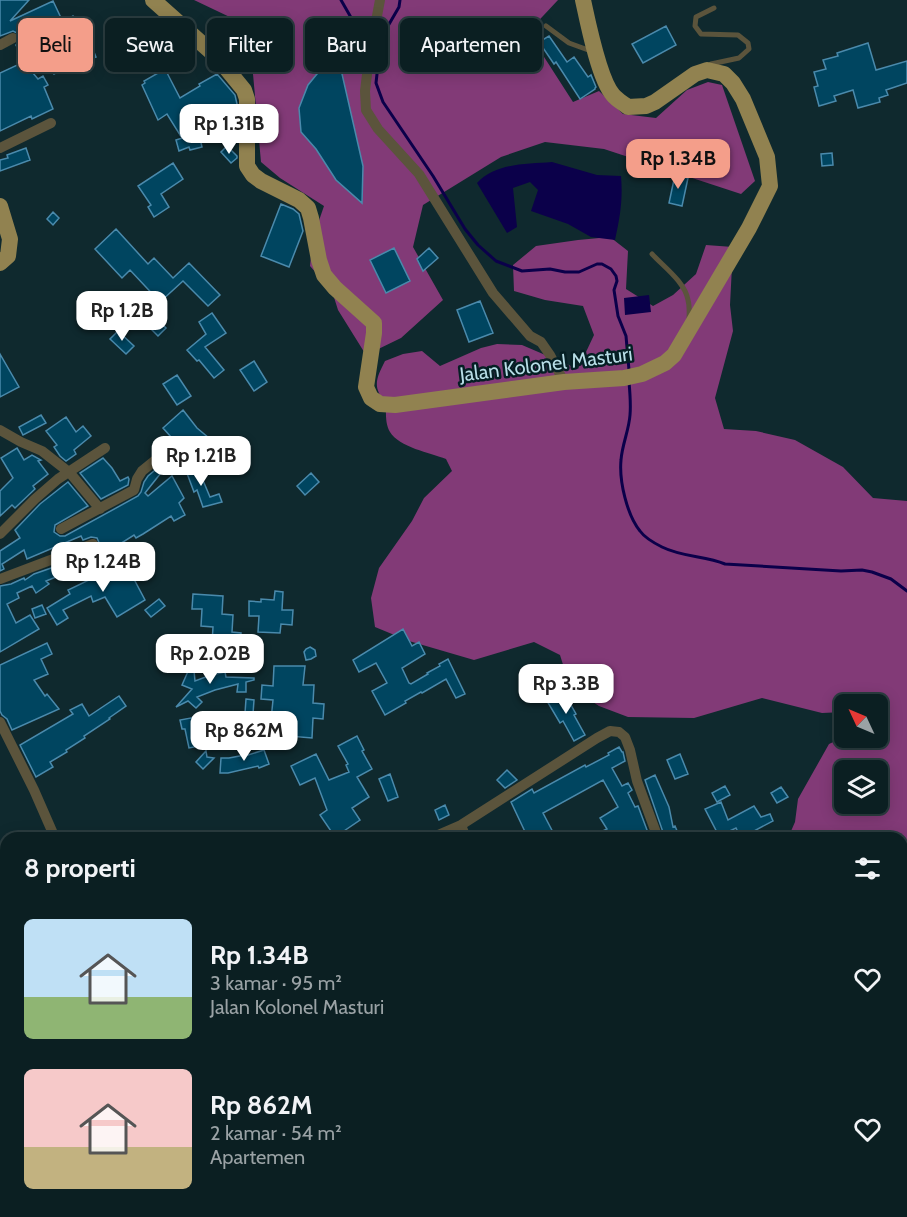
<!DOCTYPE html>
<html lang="id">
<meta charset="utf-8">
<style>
:root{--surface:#0b1f22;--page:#14272a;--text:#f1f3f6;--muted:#9aa2a5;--line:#2b3d40;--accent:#f49e8a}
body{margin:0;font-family:Cabin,sans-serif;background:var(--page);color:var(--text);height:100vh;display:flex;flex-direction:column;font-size:22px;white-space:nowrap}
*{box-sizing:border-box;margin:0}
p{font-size:20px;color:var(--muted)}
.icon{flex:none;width:33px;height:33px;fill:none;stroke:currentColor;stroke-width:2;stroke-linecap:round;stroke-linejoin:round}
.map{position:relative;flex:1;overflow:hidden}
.sheet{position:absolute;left:0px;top:832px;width:908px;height:386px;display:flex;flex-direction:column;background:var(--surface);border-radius:18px 18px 0 0;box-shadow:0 3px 15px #0003,0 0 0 2px var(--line)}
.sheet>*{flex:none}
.top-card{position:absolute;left:18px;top:18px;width:600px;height:54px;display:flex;gap:12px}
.needle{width:39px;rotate:314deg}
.buttons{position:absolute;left:834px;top:694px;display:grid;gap:12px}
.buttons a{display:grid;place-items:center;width:54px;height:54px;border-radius:9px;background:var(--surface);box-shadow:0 3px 15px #0003,0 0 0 2px var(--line);font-size:30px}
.price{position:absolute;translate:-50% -51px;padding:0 14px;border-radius:12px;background:#fff;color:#222;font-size:20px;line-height:39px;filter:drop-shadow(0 2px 3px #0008)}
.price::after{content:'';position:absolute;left:50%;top:36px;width:18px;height:14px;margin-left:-9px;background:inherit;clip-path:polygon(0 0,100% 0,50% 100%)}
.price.active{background:var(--accent);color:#111}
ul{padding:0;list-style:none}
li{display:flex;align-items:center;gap:18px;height:150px;padding:0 24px}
li span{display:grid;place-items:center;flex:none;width:168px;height:120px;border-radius:9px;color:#555}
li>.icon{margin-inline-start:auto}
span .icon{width:72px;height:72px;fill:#fffc;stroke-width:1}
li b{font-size:26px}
h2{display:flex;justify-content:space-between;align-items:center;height:72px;padding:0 24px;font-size:26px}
.pill{padding:0 21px;border-radius:9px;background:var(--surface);box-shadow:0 3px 15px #0003,0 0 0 2px var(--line);font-size:21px;line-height:54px}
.pill.active{background:var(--accent);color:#111}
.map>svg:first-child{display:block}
.forest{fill:#823a77;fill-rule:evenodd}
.water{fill:#0b004a}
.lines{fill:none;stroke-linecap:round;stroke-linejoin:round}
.stream{stroke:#0b004a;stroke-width:3}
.building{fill:#004560;stroke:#4a8aac;stroke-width:1.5}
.lane{stroke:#5b543c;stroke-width:5}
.street{stroke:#5b543c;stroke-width:10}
.primary{stroke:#918250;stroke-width:16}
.labels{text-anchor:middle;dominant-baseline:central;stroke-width:5;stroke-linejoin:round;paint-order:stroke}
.street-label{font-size:20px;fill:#b7dde6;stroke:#051f24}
</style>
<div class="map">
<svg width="907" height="1217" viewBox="0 0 907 1217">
<rect width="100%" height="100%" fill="#0f292e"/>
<path class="forest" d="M194 0H558L528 32 573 102 599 91 623 114 656 118 687 90 708 82 722 85 755 181 741 194 604 149 545 142 501 157 423 205 413 247 443 300 401 338 366 355 338 310 332 291 310 266 313 238 324 206 280 178 261 162 252 63 236 20Z
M610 237 628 251 626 289 653 306 673 295 696 274 706 245 733 247 730 305 733 331 715 398 724 429 756 431 795 440 843 467 873 498 907 501V1148L902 1150V838H788L795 822 798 799 829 744 844 737V738H878V705H844V712L822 713 762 698 694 718 628 717 599 706 570 687 560 655 534 642 474 660 409 641 375 627 371 598 379 568 412 521 424 498 452 471 446 459C430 453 399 447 390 432 385 424 386 412 386 403 372 387 376 379 385 361L403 354 422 351 440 366 481 348 497 344 522 345 578 369 594 335 583 306 545 300 514 291 513 265 536 246 578 240ZM844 771H878V804H844Z"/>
<path class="water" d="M552 162 597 175 621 176C623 200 620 217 615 240L591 237 568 224 531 211 538 190 530 182 513 188 517 227 507 233 477 183C496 163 526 164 552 162Z
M649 295 651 312 625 315 624 298Z"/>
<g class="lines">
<path class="stream" d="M341 0 353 21 371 33
M400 0 399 7 381 38 376 83 383 102 433 176 465 229 478 245 496 261 522 271 550 269 565 272H579L597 264H602L611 269 616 276 617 281 614 290 618 316 626 336 629 370
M629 382C630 393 631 404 630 415 629 430 622 445 621 460 619 481 627 515 640 531 645 538 654 543 662 547 682 557 705 556 725 564L841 571 862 570 872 572 891 579 907 591"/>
</g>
<path class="building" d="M0 0H29L10 21 53 1 63 22 73 16 88 43 90 42 96 57 88 60 84 50 64 63 66 68 54 74 45 56 27 66 38 79 43 76 48 85 44 87 53 109 32 119 31 116 0 131V73L24 62 16 45 20 39 19 34 13 31 0 36Z
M666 26 676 45 643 63 632 44Z
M138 35 144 46 126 57 119 45Z
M549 36 567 62 574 57 588 77 591 75 596 87 595 88V89L580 99 556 62 554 64 539 42Z
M868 43 876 70 907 61V83L886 90 888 95 879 98 880 102 858 108 853 90 834 96 836 101 819 106 814 87 818 86 814 72 826 69 823 60 838 56 837 53Z
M162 44 168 54 172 52 176 59 163 66 153 49Z
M340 46 342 74 363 166 362 203 336 180 316 149 301 132 299 108 308 85Z
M165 69 180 98 200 86 199 84 217 74 235 95 237 104 214 129 194 111 202 147 190 150 189 147 179 151 176 140 182 138 167 114 158 120 142 85 145 83 144 81Z
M227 146 237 156V158L231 163 221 152Z
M26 148 30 160 0 171V160L8 158 7 155Z
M832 153 833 165 822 166 821 154Z
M173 163 183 179 161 194 169 207 154 217 148 207 151 205 138 186Z
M675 175 688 178 682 206 669 203Z
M281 204 293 209 299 214 303 231 289 267 261 256Z
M53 212 59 218 53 225 47 219Z
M116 229 148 264 154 258 173 278 189 263 220 295 208 306 183 281 160 302 130 270 122 278 95 249Z
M394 248 410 281 386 293 370 260Z
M429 248 438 258 423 271 417 259Z
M480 301 493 333 469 342 457 310Z
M148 310 166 328 158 336 140 318Z
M212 313 226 333 205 347 224 370 214 378 199 360 197 361 187 350 206 334 199 322Z
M118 331 134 346 126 354 110 339Z
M0 354 19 387 0 397Z
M254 361 267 382 254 391 240 370Z
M177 375 191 396 177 405 163 384Z
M183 410 197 428 209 438 200 448 189 445 186 442 183 444 174 437 172 438 163 428Z
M41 415 46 423 23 435 19 427Z
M66 417 76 432 83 426 91 436 74 450 76 454 66 461 60 456 54 447 57 445 46 431Z
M17 448 24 460 32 455 41 460 38 461 48 474 33 486 35 489 15 508 12 505 0 516V491L13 478 1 458Z
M103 458 112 468 120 481 128 477 129 479 128 485 101 499 80 473Z
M172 459 145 493 148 496 172 476 184 498 179 503 185 515 174 521 171 516 143 534 136 538 134 535 115 547 118 552 80 568 75 559 98 549 100 545 97 538 91 537 83 540 81 536 27 559 24 550 2 564 4 569 0 571V551L20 538 15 530 40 504 68 482 88 506 55 525 54 532 60 536H65L138 496 141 492 144 482 148 476 166 461Z
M195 464 204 476 202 478 210 497 219 494 222 502 203 507 197 490 194 492 185 468Z
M311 473 319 482 305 495 297 486Z
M124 563 126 567 127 566 145 600 117 617 105 597 93 602 91 596 63 610 68 618 57 625 47 608 70 594 68 590Z
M57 566 61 575 46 581 49 584 36 593 32 586 17 593 19 598 7 604 16 623 30 615 39 629 0 652V586L11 584 24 578 25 580 34 574Z
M275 591 283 592 282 610H293L292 625 281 624 280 633 258 632 259 616H249V601L261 602V599L274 600Z
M193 594 223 596 222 614 233 615 232 632 241 633 240 647H232V644L212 643 213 627 201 626 202 609H192Z
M159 599 165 606 151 617 145 610Z
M42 605 46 614 35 618 32 609Z
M403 629 412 646 419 642 425 654 402 668 409 683 411 684 428 674 427 673 440 666 439 664 448 659 465 694 456 698 446 679 422 693 421 692 405 701 406 703 385 715 372 691 387 683 376 663 359 672 353 660Z
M47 643 52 654 41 659 48 674 34 680 45 696 47 694 59 709 12 730 7 719 2 715 0 711V665Z
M310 647 315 650 316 656 311 659 306 660 304 652 306 649Z
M181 655 186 662 177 667 173 659Z
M193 660 195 681 211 675 225 672 226 677 254 678V680L246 682V692H237L238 684 215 690 197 697 202 702 196 708 188 701 176 707 192 689 182 685Z
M274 666H305L303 685H314L313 703 324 704 323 719 313 718 312 738 289 736V739H280L281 720H271L273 700 261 699 262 685 273 686Z
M563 691 576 714 574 715 585 735 574 741 563 721 560 723 547 701Z
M119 696 126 706 109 718 110 719 84 736 85 738 66 750 67 752 50 762 53 767 36 777 20 745 73 714 70 710 82 704 89 716Z
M246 699 254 700 253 714 245 713Z
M196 717 200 737 203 736 205 745 189 748 185 729H182L180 720Z
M254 722 262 723 261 737H253Z
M357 736 364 750 362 751 372 769 357 777 369 797 352 808 360 820 335 837 320 815 327 810 315 778 300 785 291 766 316 754 329 780 349 772 346 765 348 764 338 746Z
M619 747 622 752H623L625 761 612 768 622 786 628 783 632 790 628 793 635 807 638 806 650 838H588L607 829 600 818 618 807 603 780 543 813 556 838H528L511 802 532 789 534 793 585 765 586 767 609 755 608 753Z
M264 750 269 764 259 768 258 766 228 773H220L221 758H229L245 755V756Z
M206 751 207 757 214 758 203 769 196 762Z
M680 754 688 774 675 779 667 760Z
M507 770 517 780 505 788 497 780Z
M390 774 398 797 388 801 379 779Z
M655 775 669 807 673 827 675 826 680 838H665L645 780Z
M725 786 730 795 717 802 712 793Z
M781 787 788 797 777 803 771 793Z
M721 802 728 820 754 806 761 817 770 814 773 821 752 832 755 838H741L736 828 719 836 705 809Z
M445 805 449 815 439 820 435 810Z"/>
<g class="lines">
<path class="lane" d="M546 26 569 43 591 51
M710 67 711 64 739 58 749 49 748 43 738 35 701 34 695 26 696 17 714 8
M652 254C664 267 685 282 688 300 690 307 689 314 689 320"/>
<path class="street" d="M380 0 369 58 365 91 366 110 378 129 419 174 493 293 530 336 541 342 550 355 564 382
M0 45 13 38
M0 148 51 123
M0 430 21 442 42 451 70 473 100 509
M61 529 134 490 137 479 142 471 163 454 178 450 199 456
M0 534 35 499 58 479 105 448
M0 579 93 544
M0 722 34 790 55 838
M461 825 466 838
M431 838 461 825 597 738 610 731 619 732 625 737 630 750 637 781 658 838
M781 1212 785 1217
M205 1217 217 1212
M739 1217 744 1212"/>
<path class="primary" d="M153 0 217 57 244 90 247 99V166L253 175 261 181 299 200 308 208 311 218 319 260 324 275 335 288 374 323V333L366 387 371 398 380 404 395 405 564 382 624 378 642 374 665 363 674 355 749 228 770 186 767 157 743 99 733 83 724 74 707 70 695 74 655 102 646 106 628 107C623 103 617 100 613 95 599 79 588 23 583 0
M0 206 10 239 8 256 0 263"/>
</g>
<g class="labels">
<g class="street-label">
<text transform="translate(546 364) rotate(-7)">Jalan Kolonel Masturi</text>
</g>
</g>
</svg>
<div class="buttons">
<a><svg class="needle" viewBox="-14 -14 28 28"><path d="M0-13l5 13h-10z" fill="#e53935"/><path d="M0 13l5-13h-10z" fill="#9aa2a5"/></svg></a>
<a><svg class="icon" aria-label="layers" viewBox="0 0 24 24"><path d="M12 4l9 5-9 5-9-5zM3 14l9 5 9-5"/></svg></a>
</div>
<b class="price" style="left:229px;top:155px">Rp 1.31B</b>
<b class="price active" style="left:678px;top:190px">Rp 1.34B</b>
<b class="price" style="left:122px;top:342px">Rp 1.2B</b>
<b class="price" style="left:201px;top:487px">Rp 1.21B</b>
<b class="price" style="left:103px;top:593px">Rp 1.24B</b>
<b class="price" style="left:210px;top:685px">Rp 2.02B</b>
<b class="price" style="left:566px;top:715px">Rp 3.3B</b>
<b class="price" style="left:244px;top:762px">Rp 862M</b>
<div class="top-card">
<a class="pill active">Beli</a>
<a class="pill">Sewa</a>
<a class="pill">Filter</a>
<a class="pill">Baru</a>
<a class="pill">Apartemen</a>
</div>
<section class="sheet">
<h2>8 properti<svg class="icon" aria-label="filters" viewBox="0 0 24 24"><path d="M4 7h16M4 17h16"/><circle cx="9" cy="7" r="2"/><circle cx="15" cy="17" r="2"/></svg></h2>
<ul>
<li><span style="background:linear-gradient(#bfe0f5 65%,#8fb573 0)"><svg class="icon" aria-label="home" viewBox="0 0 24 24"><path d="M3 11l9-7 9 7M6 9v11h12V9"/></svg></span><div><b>Rp 1.34B</b><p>3 kamar · 95 m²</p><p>Jalan Kolonel Masturi</p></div><svg class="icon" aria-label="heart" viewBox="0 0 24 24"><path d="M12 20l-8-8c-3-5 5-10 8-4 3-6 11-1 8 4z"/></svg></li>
<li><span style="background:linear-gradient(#f6c9c9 65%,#c2b280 0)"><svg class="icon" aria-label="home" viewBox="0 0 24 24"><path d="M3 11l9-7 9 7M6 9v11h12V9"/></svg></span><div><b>Rp 862M</b><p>2 kamar · 54 m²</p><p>Apartemen</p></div><svg class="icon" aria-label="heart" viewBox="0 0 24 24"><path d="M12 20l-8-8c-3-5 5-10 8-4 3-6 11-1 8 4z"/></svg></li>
</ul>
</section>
</div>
